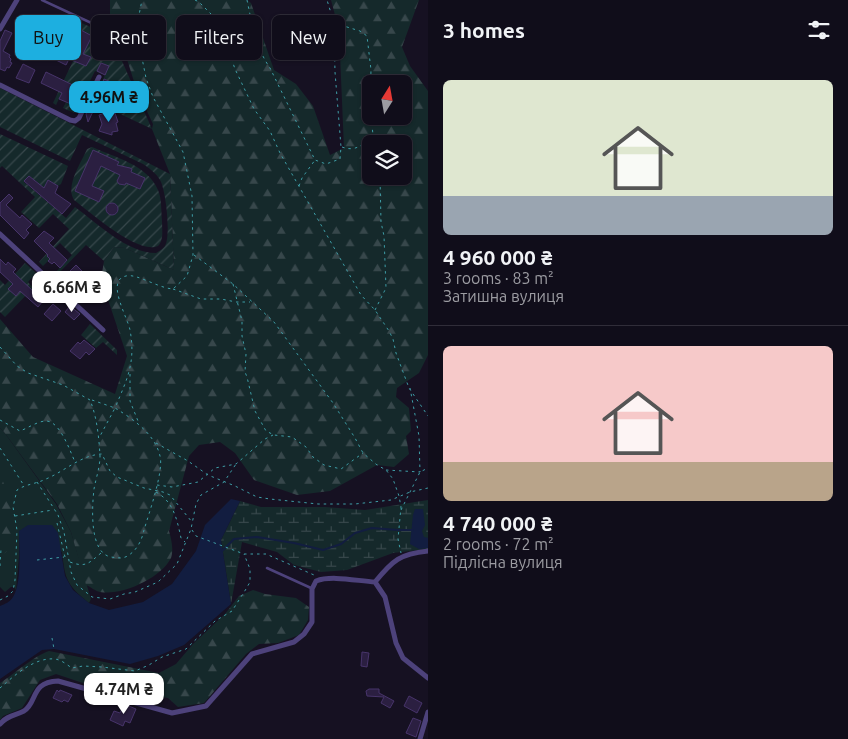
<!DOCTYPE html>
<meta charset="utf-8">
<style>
:root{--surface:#100d1a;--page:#191623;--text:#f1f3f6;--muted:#9c9ca2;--line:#302d39;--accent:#1dafe0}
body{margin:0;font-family:Ubuntu,sans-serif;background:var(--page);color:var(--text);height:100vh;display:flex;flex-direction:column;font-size:19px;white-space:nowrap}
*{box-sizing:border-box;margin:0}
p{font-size:16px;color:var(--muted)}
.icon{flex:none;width:28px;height:28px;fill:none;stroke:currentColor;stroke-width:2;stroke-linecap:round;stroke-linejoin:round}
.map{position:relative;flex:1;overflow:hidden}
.side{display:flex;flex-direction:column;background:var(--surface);width:420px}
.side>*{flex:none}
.banner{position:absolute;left:15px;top:15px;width:338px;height:45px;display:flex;gap:10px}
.needle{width:32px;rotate:11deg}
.controls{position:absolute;left:362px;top:75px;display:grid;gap:10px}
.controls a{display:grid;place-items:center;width:50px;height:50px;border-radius:8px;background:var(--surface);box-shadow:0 1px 4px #0004,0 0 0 1px var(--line);font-size:25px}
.price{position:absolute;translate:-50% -42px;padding:0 11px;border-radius:10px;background:#fff;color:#222;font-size:16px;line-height:32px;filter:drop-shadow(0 1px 2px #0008)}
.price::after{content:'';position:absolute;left:50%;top:30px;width:15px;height:11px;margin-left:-8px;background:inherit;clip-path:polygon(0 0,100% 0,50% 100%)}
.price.current{background:var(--accent);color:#111}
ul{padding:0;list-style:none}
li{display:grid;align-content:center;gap:10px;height:265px;padding:0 15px}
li+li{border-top:1px solid var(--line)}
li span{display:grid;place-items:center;height:155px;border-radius:8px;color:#555}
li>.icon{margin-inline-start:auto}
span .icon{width:90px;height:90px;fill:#fffc;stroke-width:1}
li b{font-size:21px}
h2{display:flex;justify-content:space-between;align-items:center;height:60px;padding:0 15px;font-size:21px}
.chip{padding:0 18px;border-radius:8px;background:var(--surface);box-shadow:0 1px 4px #0004,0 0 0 1px var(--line);font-size:18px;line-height:45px}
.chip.current{background:var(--accent);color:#111}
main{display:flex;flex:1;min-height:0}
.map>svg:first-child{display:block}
.grass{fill:#15292b}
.forest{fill:url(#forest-firs);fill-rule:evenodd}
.wetland{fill:url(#wetland-marsh)}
.garden{fill:url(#garden-furrows)}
.water{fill:#121d40}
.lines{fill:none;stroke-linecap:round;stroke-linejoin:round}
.stream{stroke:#121d40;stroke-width:2}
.building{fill:#2b1f41;stroke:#47346a}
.path{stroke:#3e9ea7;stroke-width:1;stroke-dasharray:2.5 4;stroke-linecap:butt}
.service{stroke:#4d427b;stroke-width:2.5}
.minor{stroke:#4d427b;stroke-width:5}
</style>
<main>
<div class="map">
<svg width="428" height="739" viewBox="0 0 428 739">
<defs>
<pattern id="forest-firs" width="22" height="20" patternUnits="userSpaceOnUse" patternTransform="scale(1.25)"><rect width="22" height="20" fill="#15292b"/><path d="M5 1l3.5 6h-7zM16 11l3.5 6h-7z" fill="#37474b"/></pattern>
<pattern id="wetland-marsh" width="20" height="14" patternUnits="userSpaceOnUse" patternTransform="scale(1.25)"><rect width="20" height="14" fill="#15292b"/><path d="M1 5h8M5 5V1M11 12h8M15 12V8" fill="none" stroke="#37474b"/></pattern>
<pattern id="garden-furrows" width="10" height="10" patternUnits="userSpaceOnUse" patternTransform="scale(1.25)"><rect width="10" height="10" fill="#15292b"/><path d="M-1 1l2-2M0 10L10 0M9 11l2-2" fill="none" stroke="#37474b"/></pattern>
</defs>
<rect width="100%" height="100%" fill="#161122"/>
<path class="grass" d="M0 428 4 432 56 504 71 532 91 599 89 603C67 585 65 580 62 552L19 531V557L16 590 14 587H11L5 592 0 587Z"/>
<path class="forest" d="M110 0H247L251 3 274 70 296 84 313 106 330 155 344 148 339 30 331 0H419L402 47 410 66 428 91V355L419 373 397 388 396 397 409 408 411 431 406 436 409 454 394 467 377 465 330 491 297 495 254 480 235 453 220 442 199 445 189 456 169 531C171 538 174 550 171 558 161 578 122 596 100 592 95 591 91 587 86 585L71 532 57 504 4 432 0 428V319L33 357 115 394 127 356 101 279 104 261 114 247 125 248 174 270 170 174 152 129 153 124 136 88 121 40 110 24ZM371 84H404V116H371ZM371 144H404V176H371Z
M0 475C10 496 27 541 1 556Z
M253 590 265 594 296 598 309 607 308 620 299 635 278 643 259 644 246 654 204 703 178 707 168 698 154 696 144 701 122 696 56 674 40 680 22 708 3 716 0 720V683C14 674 34 656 49 651L159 673 176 664 193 644 225 614 239 596Z"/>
<path class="wetland" d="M428 500V549L393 553 347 570 321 572 294 565 277 552 242 542 231 604 221 540 240 501 261 507H325L365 510Z"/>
<path class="garden" d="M75 20 119 40 122 61 152 129 101 105 104 98 96 94 105 75 95 71 74 113 63 108 66 102 71 104 79 87 67 82 56 105 53 103 73 61 59 54Z
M0 88 170 174 174 270 125 248 114 247 104 261 86 245 55 277 53 275 72 255 60 243 47 256 50 259 43 266 39 262 69 229 53 214 39 228 21 212 35 197 2 166 0 168V134L68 166 61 184 58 186 48 180 44 188 29 176 24 182 66 218 75 207C97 223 127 253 156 253 159 251 163 249 165 246 171 236 166 190 160 180 156 173 149 168 143 164L82 135 70 161 0 127Z
M92 147C114 157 148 165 158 190 162 199 161 211 162 221 162 230 164 240 158 246 138 255 90 212 74 200 65 186 81 163 87 149Z
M25 263 36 273 28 282 33 288 5 317 0 312V280L5 285Z
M90 324 117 350V355L103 342 96 348 81 335Z"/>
<path class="water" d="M231 499 240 501 221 540 231 604 184 645 158 656 130 664 54 649 42 650 0 679V606C5 604 10 602 13 597 22 583 19 548 19 531L28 525H52L58 533 65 576 73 590 89 603 109 610 143 602 172 584 196 551 205 525Z
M415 509H423L425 525 422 531 424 537 428 538V548L419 549 410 544 413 515Z"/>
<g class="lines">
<path class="stream" d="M222 551 234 539 257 537 294 543 323 550 341 544 355 533 372 528 398 530H413"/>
</g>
<path class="building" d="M79 29 92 36 83 54 91 57 86 66 69 59 66 65 54 59 56 53 59 54 66 38 73 42Z
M5 30 12 33 3 51 10 55 9 57 11 59 10 62 12 63 9 68 7 67 5 71 0 69V41Z
M30 41 37 44 31 56 24 53Z
M101 63 109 66 105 75 97 71Z
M23 64 35 70 29 83 16 78Z
M46 72 79 88 71 104 59 99 62 93 41 83Z
M104 79 134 92 132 96 137 98 134 106 100 90Z
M93 101 97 103 88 122 86 114Z
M111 111 112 114 115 113 118 122 116 123 118 131 112 132V135L99 131 102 124 99 115Z
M93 150 119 162 117 165 130 168 132 169 131 172 145 178 140 189 126 183 125 185 119 184 117 181 120 175 101 166 92 186 104 191 99 202 75 191Z
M29 176 44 188 48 180 58 186 55 193 71 204 62 214 24 181Z
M9 194 13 198 6 205 20 218 22 215 32 224 26 230 29 233 24 239 0 215V203Z
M106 209a6 6 0 1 1 12 0a6 6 0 1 1-12 0Z
M44 231 54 238 49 243 67 260 60 268 54 262 52 264 48 261 50 259 47 256 48 255 34 241Z
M0 259 6 265 8 262 16 269 13 272 35 293 39 289 47 296 38 307 20 291 16 296 8 289 13 284 0 272Z
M76 265 83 272 81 274 82 275 75 281 67 274Z
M91 284 99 291 92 299 84 291Z
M53 304 61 311 52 321 44 314Z
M70 306 80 314 74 320 65 312Z
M84 340 95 349 89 355 86 352 80 359 70 351 78 342 80 344Z
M362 652 369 653 367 667 361 666Z
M369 689H379V693L394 701 390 708 381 703 384 697 367 696 366 691Z
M57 690 59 692 60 690 72 695 68 702 64 700 62 702 53 698Z
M409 696 422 703 417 713 404 706Z
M124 704 136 709 130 723 125 721 123 726 110 720 114 711 120 713Z
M413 718 421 721 416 737 406 733Z"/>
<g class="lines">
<path class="path" d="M195 0 199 2 219 22 235 69 254 109 270 131 280 153 361 295 375 310 389 331 393 339 396 353 409 388 428 416
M247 0C252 24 256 48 270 68L315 160 326 164 340 159 341 147 335 72 334 23 327 0
M334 23 360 31 367 36 371 70 370 107 374 144
M118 33 131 34 138 38 141 45
M342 147C356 152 360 145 372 139
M299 186 302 178 315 160
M194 255 233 284 274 322 333 403 355 438 363 453 377 465 386 470 393 479 399 496 401 507 398 539 401 553
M233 284 242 321V336L246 354 245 372 247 377 255 411 266 431 274 435 292 437 306 447 313 457 324 465 341 469 363 453
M173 289 201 299H221L236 302H250
M375 310 386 288 384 236 381 222 380 176
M0 347 17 366 28 373 63 385 90 400C97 417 99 438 100 456 100 467 96 478 94 489 92 507 89 553 111 557 118 558 124 559 129 555 138 549 142 539 144 530 149 513 164 471 160 456 155 434 133 419 115 408 127 379 136 363 130 330 128 318 105 280 126 276 136 273 158 288 173 289L187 276 193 255 192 196 183 152 153 97 146 78 142 58 139 15 142 0
M130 374V401L138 421
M92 400 115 408 99 438
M0 420 20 431C28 428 38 421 46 421 60 421 70 451 75 462
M156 443 188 461 208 475 235 486 257 497 270 499 318 504H355L391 500 410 492 428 488
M0 448 23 484
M386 470 420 472 419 436 410 388
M37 482 58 515 64 532 71 572 77 585 92 597 110 599 124 594 135 592 158 582 177 564 191 529 196 504 201 495 224 482 236 464
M157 485 172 487 198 482 215 468 236 464 265 439 273 435
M156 492C174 502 177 520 181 538L185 542
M401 510 420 472 428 468
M15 516 53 510
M57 523 65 557
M192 530 196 536 244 554H266L314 575
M37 560 64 557
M70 562C86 568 89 563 101 553
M0 566 1 549
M0 600 8 596 13 591 15 580 17 530 13 507 17 490C26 484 36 484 46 479 65 471 81 455 102 454L110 471 117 477 144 488 163 492 170 495 192 522
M52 638 54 649
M0 688C14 676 34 657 55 659 62 660 67 665 72 668L83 666 102 667 135 671 149 665 162 657 186 649 215 621 232 611 246 589 250 582V569L244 554"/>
<path class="service" d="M42 0 113 33
M267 568 311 588"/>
<path class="minor" d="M0 29 17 0
M0 85 70 120 75 121 79 118 99 77
M0 234 103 330
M375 582 385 597 396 643 403 658 428 678
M375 582C393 560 400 554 428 551
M0 724C8 715 14 716 24 711 38 702 30 682 58 681L172 713 206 706 252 654 294 642 304 634 312 622V589L316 581C332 575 357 581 375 582
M420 739 428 712"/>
</g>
</svg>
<div class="controls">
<a><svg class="needle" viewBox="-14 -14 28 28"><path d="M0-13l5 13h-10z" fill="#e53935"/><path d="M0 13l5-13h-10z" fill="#9c9ca2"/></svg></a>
<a><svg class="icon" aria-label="layers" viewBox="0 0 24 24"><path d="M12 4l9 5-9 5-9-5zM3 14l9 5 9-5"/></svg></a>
</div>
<b class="price current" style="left:109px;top:123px">4.96M ₴</b>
<b class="price" style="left:72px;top:313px">6.66M ₴</b>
<b class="price" style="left:124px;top:715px">4.74M ₴</b>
<div class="banner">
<a class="chip current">Buy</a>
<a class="chip">Rent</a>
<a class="chip">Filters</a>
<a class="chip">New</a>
</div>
</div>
<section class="side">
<h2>3 homes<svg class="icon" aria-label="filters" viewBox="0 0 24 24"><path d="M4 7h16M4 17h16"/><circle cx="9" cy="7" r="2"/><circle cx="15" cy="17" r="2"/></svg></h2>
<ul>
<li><span style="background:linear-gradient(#dfe7d0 75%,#9aa5b1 0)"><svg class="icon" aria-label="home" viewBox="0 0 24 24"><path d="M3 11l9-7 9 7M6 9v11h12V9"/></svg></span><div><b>4 960 000 ₴</b><p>3 rooms · 83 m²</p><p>Затишна вулиця</p></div></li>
<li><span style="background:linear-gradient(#f6c9c9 75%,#b9a48a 0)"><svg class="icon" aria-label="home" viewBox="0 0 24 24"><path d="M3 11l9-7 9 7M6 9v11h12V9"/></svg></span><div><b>4 740 000 ₴</b><p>2 rooms · 72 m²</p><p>Підлісна вулиця</p></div></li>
</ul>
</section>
</main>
